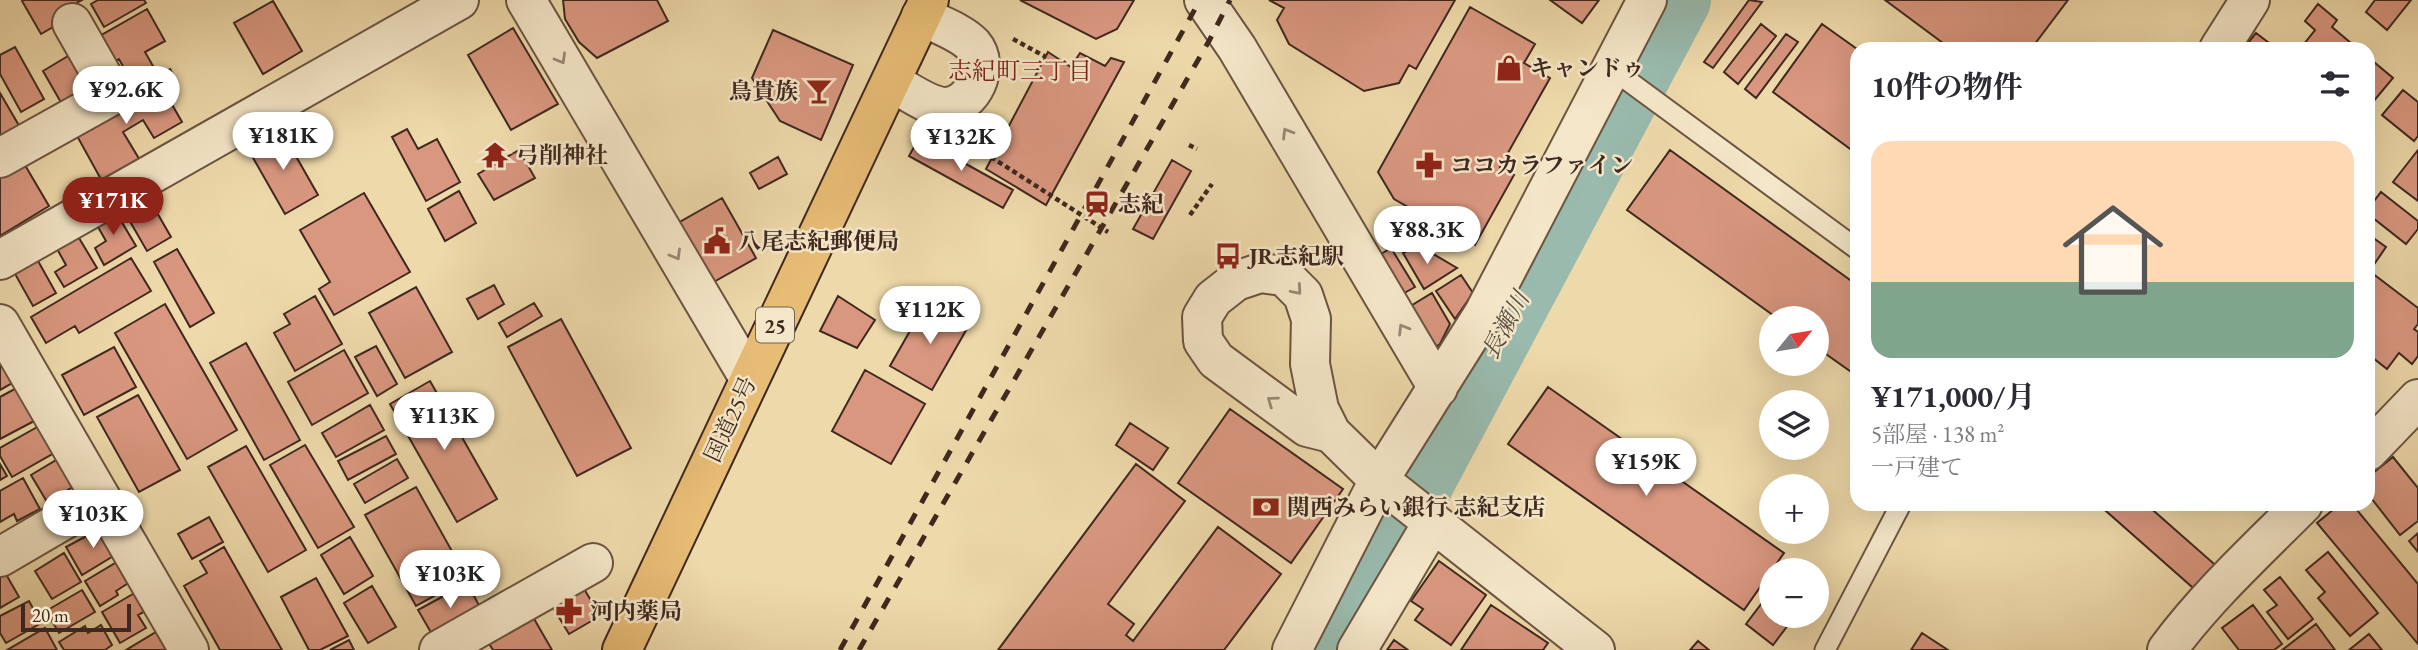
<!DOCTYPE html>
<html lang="ja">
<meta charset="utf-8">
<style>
:root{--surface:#fff;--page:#f2f2f3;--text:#2b2b33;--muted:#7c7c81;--accent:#8f2418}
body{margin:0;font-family:"EB Garamond","Noto Serif JP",serif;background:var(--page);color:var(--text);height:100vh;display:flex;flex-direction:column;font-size:26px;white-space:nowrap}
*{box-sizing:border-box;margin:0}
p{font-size:23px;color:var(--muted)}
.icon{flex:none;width:38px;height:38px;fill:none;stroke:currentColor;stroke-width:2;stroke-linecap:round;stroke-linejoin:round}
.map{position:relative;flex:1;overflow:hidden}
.drawer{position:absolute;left:1850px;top:42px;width:525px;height:469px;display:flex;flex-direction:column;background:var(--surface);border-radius:21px;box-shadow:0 7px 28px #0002}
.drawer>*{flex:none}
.needle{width:46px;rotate:60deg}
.controls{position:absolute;left:1759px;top:306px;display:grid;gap:14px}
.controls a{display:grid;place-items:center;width:70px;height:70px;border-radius:50%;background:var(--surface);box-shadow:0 7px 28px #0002;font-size:35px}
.scale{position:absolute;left:21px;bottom:18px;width:110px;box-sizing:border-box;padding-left:7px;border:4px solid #3f281f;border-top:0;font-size:19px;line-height:24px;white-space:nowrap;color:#3f281f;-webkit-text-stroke:5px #f4e6c8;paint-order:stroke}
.price{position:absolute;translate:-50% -60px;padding:0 16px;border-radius:24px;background:#fff;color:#222;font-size:23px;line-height:46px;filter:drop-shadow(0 2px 4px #0008)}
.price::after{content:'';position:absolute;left:50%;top:42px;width:21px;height:16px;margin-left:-10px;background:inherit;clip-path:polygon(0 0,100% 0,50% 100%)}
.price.on{background:var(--accent);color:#fff}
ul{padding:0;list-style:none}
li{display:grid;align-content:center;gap:14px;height:371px;padding:0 21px}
li span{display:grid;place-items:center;height:217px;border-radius:21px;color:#555}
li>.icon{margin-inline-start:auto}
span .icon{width:126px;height:126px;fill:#fffc;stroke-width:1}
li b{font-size:30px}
h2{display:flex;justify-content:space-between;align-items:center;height:84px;padding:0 21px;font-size:30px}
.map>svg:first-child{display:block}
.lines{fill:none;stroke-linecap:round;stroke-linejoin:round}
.river{stroke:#99baad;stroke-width:66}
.building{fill:#d99780;stroke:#3f281f;stroke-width:2}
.service-casing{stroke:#6b5442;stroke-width:23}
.minor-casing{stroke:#6b5442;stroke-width:42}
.trunk-casing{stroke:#3f281f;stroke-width:42}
.path{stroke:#3f281f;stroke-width:4.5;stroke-dasharray:5 3.5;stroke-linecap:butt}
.service{stroke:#f4e6c8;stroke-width:19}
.minor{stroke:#f4e6c8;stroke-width:38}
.trunk{stroke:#e7bc75;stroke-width:38}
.rail{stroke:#3f281f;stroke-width:5;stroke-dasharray:12 12;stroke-linecap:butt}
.path-bridge{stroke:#3f281f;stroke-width:4.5;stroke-dasharray:5 3.5;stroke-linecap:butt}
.oneway{stroke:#9a8774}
.labels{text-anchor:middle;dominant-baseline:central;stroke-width:5;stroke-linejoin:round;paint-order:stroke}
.shield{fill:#f4e6c8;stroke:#756152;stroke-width:2}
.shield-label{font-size:21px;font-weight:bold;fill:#3f281f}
.poi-label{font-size:23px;font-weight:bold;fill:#3f281f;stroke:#f4e6c8;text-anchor:start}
.street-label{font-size:23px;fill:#3f281f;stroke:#f4e6c8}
.neighbourhood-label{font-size:24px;fill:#7a1f14;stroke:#f4e6c8}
.water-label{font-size:24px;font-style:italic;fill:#564c42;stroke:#f4e6c8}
</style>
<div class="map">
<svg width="2418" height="650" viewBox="0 0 2418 650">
<rect width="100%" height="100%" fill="#eed9aa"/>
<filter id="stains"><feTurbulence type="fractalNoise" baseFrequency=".00286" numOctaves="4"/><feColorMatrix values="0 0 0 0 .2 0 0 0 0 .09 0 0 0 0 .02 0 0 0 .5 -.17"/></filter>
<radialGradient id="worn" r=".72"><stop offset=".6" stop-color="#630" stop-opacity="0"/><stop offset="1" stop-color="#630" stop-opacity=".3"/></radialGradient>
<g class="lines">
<path class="river" d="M1332 650 1678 0"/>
</g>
<path class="building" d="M23 0H82L55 15 58 24 41 34 22 1Z
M98 0H144L146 3 104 27 91 4Z
M563 0H657L668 21 597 58 579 42 565 19Z
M1020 0H1134L1117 29 1096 39Z
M1269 0H1455L1416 69 1409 65 1399 83 1364 91 1289 44 1277 20 1284 8Z
M1550 0H1599L1582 23Z
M1749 0 1762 2 1713 68 1704 62Z
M1885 0H2068L2031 49H1951Z
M2375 0H2411L2387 30 2366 12Z
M273 1 302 51 263 74 234 23Z
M2318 4 2337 20 2332 27 2358 49H2300L2315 30 2305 21Z
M1470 7 1535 44 1524 63 1550 78 1500 167 1514 175 1475 245 1394 199 1378 172Z
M147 9 165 41 145 52 153 66 130 79 119 59 112 63 98 37Z
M1761 24 1776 36 1738 84 1724 72Z
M1822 24 1857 49V154L1773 92Z
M513 28 558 104 511 130 468 55Z
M773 30 853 65 821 140 780 121 752 78Z
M2256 33 2277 49H2243Z
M1786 34 1798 42 1756 98 1745 89Z
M15 47 44 99 21 112 0 74V55Z
M1048 52 1071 67 1080 53 1105 66 1111 58 1124 62 1046 205 986 169Z
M73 53 94 88 63 106 43 71Z
M2368 57 2393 78 2368 108Z
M170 69 177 82 163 89 182 122 154 138 143 120 123 132 141 162 103 183 71 125Z
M2403 90 2418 102V136L2414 141 2382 115Z
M0 93 21 129 0 141Z
M407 129 418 149 437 139 460 182 426 201 392 137Z
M281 130 318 195 285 214 248 149Z
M919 138 1013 190 1003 208 909 156Z
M519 150 535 178 494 200 478 174Z
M1670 150 1857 285V376L1816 347V318H1777L1627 210Z
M2418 150V201L2393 182Z
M19 155 49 206 0 236V167Z
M778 157 787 174 759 189 750 173Z
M1172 160 1191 171 1153 239 1133 229Z
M459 191 476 223 445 241 428 209Z
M2381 192 2418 221V229L2406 244 2368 214V209Z
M364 193 410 272 334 315 319 289 330 282 300 230Z
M148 197 171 237 147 251 124 211Z
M722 198 756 258 712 283 678 223Z
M114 209 136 246 104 265 95 248 106 241 94 220Z
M73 228 97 268 64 287 55 272 66 265 52 240Z
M2372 237 2386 247 2373 266 2368 263V242Z
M1418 245 1457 268 1424 289 1403 253Z
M1391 248 1415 287 1399 296 1384 272 1390 269 1381 254Z
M177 249 214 313 190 327 154 262Z
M33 252 56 293 33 306 10 265Z
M131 258 151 291 79 333 75 326 46 343 31 317Z
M2368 270 2418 308V324L2414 329 2418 332V356L2412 364 2399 353 2387 369 2368 354Z
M1461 275 1473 293 1455 319 1436 291Z
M494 285 504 304 478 319 467 299Z
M416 287 452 352 405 378 369 313Z
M1432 293 1450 324 1440 344 1434 348 1409 307Z
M315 296 342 344 295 371 274 333 290 324 284 314Z
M838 296 875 320 857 348 820 331Z
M927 301 969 325 932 390 890 366Z
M534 303 542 316 507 337 499 323Z
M165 304 237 430 187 459 115 333Z
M561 319 631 448 577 476 508 347Z
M246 343 300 440 264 460 210 363Z
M376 346 397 384 377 396 355 357Z
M114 347 136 387 84 415 62 375Z
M344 350 368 393 312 425 288 382Z
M0 355 21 378 0 390Z
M865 370 925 404 891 464 832 431Z
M430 381 497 499 457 522 390 404Z
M20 386 38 419 0 439V397Z
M1548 387 1784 553 1744 610 1508 444Z
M138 395 180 470 139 492 97 417Z
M370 405 384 430 336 457 322 433Z
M1230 409 1343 489 1291 563 1178 483Z
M1130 423 1168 448 1153 470 1116 445Z
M39 426 54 453 12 477 0 456V448Z
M386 436 396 454 348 480 338 461Z
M305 445 354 527 318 548 270 465Z
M246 446 306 550 268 572 208 467Z
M63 456 78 484 47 502 31 475Z
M2393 457 2418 488V521L2400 535 2368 494V477Z
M397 459 408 478 365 503 354 484Z
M0 464 7 476 0 480Z
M1136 464 1185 501 1108 604 1134 624 1126 635 1133 641 1218 527 1281 574 1224 650H998Z
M23 478 40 509 17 521 14 514 0 522V491Z
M416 487 467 578 416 606 365 515Z
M2098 504H2146L2221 570 2200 594Z
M2340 504H2352L2418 584V644L2317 523Z
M209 517 223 542 192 559 178 534Z
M105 526 120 552 82 575 66 547Z
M2418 533V552L2409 541Z
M350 537 373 576 344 594 321 555Z
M224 547 282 650H220L184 586 207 573 200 561Z
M2328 552 2378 613 2350 636 2318 598 2325 592 2306 570Z
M64 553 81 582 52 599 35 571Z
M122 559 133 580 116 591 118 595 100 606 85 581Z
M1439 561 1486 595 1451 645 1415 620 1423 609 1411 601Z
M3 569 19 597 0 608V571Z
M2280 577 2313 619 2288 639 2267 612 2277 605 2264 590Z
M316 578 348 636 320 650H309L281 597Z
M580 582 600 616 569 634 549 601Z
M467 583 481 609 433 636 418 610Z
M372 586 396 627 368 643 344 603Z
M82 590 95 612 59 633 46 611Z
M138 591 149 609 138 615 146 628 120 643 102 612Z
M1771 591V616H1795L1773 645 1746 624Z
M29 601 41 623 6 643 0 633V616Z
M1491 605 1548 643 1543 650H1461Z
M2253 605 2282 644 2274 650H2239L2222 628Z
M529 610 552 650H493L485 637Z
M2316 624 2335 650H2282Z
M101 625 112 645 105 650H64L59 642 85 626 88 633Z
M45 628 57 650H7Z
M161 629 173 650H126Z
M1922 633 1948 650H1911Z
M2369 634 2382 650H2349Z
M349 640 354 650H330Z
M1394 640 1408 650H1387Z
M1698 641 1709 650H1690Z"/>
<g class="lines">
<g class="service-casing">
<path id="service" d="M1612 69 1857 249
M1825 650 1901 504"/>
</g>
<g class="minor-casing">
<path id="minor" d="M526 0 749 378
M1204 0 1237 48 1438 388
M2219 49 2250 0
M891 82C907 90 928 107 946 107 973 106 991 66 973 45 961 32 937 24 921 16
M0 158 113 95 72 23
M0 260 459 0
M0 324 189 650
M1331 433 1307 427 1216 360 1203 341 1202 317 1213 299 1236 281 1260 273 1284 276 1303 295 1311 319 1310 364 1319 409 1331 433 1379 480 1595 650
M2368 451 2418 399
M0 557 101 498
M439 650 593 563
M1292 650 1379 480 1484 313 1647 0
M1357 650 1433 522
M2167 650C2207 596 2256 551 2303 504"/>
</g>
<g class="trunk-casing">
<path id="trunk" d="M622 650 929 0"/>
</g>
<path class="path" d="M1013 39 1046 57
M1189 145 1197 149
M1190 215 1212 184"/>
<use href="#service" class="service"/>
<use href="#minor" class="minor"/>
<use href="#trunk" class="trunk"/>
<path class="rail" d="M840 650 1200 0
M859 650 1209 41 1230 0"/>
<path class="path-bridge" d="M991 157 1108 232"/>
</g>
<defs><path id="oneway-chevron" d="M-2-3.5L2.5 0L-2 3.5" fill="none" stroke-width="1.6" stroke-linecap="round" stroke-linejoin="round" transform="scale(1.75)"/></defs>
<g class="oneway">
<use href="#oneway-chevron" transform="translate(561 59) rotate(60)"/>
<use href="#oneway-chevron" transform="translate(1287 133) rotate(-121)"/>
<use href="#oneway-chevron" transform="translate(676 255) rotate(60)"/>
<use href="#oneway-chevron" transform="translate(1297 290) rotate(49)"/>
<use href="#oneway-chevron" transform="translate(1403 329) rotate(-121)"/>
<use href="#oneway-chevron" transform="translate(1272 401) rotate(-144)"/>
</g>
<defs>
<g id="shop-bare" transform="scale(2.1)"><path d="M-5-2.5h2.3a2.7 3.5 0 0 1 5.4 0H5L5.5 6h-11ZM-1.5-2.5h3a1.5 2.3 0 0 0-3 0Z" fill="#8f2418" stroke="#f4e6c8" stroke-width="2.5" paint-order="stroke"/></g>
<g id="bar-bare" transform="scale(2.1)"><path d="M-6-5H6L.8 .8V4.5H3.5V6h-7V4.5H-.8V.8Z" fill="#8f2418" stroke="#f4e6c8" stroke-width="2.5" paint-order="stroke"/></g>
<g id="temple-bare" transform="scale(2.1)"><path d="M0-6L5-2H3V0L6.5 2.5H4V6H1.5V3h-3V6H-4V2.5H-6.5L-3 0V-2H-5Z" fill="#8f2418" stroke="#f4e6c8" stroke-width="2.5" paint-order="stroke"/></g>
<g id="pharmacy-bare" transform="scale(2.1)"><path d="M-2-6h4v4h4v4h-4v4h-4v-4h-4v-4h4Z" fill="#8f2418" stroke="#f4e6c8" stroke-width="2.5" paint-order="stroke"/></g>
<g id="station-bare" transform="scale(2.1)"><path d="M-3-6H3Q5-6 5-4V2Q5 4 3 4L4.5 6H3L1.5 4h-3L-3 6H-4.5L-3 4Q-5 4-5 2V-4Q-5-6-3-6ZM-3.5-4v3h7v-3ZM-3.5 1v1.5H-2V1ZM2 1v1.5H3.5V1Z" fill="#8f2418" stroke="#f4e6c8" stroke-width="2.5" paint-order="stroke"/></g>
<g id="civic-bare" transform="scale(2.1)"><path d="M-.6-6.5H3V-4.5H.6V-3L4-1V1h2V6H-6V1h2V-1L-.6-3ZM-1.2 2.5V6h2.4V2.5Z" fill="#8f2418" stroke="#f4e6c8" stroke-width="2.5" paint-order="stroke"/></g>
<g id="bus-bare" transform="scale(2.1)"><path d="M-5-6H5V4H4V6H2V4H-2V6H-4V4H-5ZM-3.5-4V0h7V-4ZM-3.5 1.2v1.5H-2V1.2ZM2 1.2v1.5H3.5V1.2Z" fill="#8f2418" stroke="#f4e6c8" stroke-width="2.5" paint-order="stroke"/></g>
<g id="bank-bare" transform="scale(2.1)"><path d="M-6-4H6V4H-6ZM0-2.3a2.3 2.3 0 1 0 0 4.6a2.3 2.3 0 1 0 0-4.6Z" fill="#8f2418" stroke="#f4e6c8" stroke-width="2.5" paint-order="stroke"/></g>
</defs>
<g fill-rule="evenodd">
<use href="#shop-bare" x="1509" y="68"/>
<use href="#bar-bare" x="819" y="91"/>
<use href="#temple-bare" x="495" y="155"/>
<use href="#pharmacy-bare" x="1429" y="165"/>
<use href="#station-bare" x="1097" y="204"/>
<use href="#civic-bare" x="717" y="241"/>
<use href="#bus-bare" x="1228" y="256"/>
<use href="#bank-bare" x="1266" y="507"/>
<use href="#pharmacy-bare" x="569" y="611"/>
</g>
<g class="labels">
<rect class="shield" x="756" y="307.5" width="38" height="35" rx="5"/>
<g class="shield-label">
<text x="775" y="325">25</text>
</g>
<g class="poi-label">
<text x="1530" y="68">キャンドゥ</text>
<text x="798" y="91" text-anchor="end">鳥貴族</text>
<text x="516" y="155">弓削神社</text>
<text x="1450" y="165">ココカラファイン</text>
<text x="1118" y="204">志紀</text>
<text x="738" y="241">八尾志紀郵便局</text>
<text x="1249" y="256">JR志紀駅</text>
<text x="1287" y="507">関西みらい銀行 志紀支店</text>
<text x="590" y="611">河内薬局</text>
</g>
<g class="street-label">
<text transform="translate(730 419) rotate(-65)">国道25号</text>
</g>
<g class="neighbourhood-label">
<text x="1020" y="70">志紀町三丁目</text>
</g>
<g class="water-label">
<text transform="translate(1505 325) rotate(-62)">長瀬川</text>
</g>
</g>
<rect width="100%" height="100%" filter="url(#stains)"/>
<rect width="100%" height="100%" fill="url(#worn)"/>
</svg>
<div class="controls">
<a><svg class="needle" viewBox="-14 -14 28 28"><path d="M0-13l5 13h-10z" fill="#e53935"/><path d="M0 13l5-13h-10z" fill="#7c7c81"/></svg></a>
<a><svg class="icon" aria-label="layers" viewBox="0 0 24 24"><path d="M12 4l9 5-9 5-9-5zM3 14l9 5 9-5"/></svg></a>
<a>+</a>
<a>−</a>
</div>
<div class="scale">20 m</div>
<b class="price" style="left:126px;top:126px">¥92.6K</b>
<b class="price" style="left:283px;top:172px">¥181K</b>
<b class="price" style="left:961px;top:173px">¥132K</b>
<b class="price on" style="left:113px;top:237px">¥171K</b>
<b class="price" style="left:1427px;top:266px">¥88.3K</b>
<b class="price" style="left:930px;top:346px">¥112K</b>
<b class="price" style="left:444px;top:452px">¥113K</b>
<b class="price" style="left:1646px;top:498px">¥159K</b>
<b class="price" style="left:93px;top:550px">¥103K</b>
<b class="price" style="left:450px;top:610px">¥103K</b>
<section class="drawer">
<h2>10件の物件<svg class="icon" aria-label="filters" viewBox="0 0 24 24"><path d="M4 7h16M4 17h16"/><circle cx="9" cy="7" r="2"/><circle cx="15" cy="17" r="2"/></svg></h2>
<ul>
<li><span style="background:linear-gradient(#ffd9b3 65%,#7fa58c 0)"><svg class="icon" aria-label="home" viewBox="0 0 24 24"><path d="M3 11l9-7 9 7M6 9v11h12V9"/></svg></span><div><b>¥171,000/月</b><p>5部屋 · 138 m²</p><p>一戸建て</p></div></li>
</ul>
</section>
</div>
